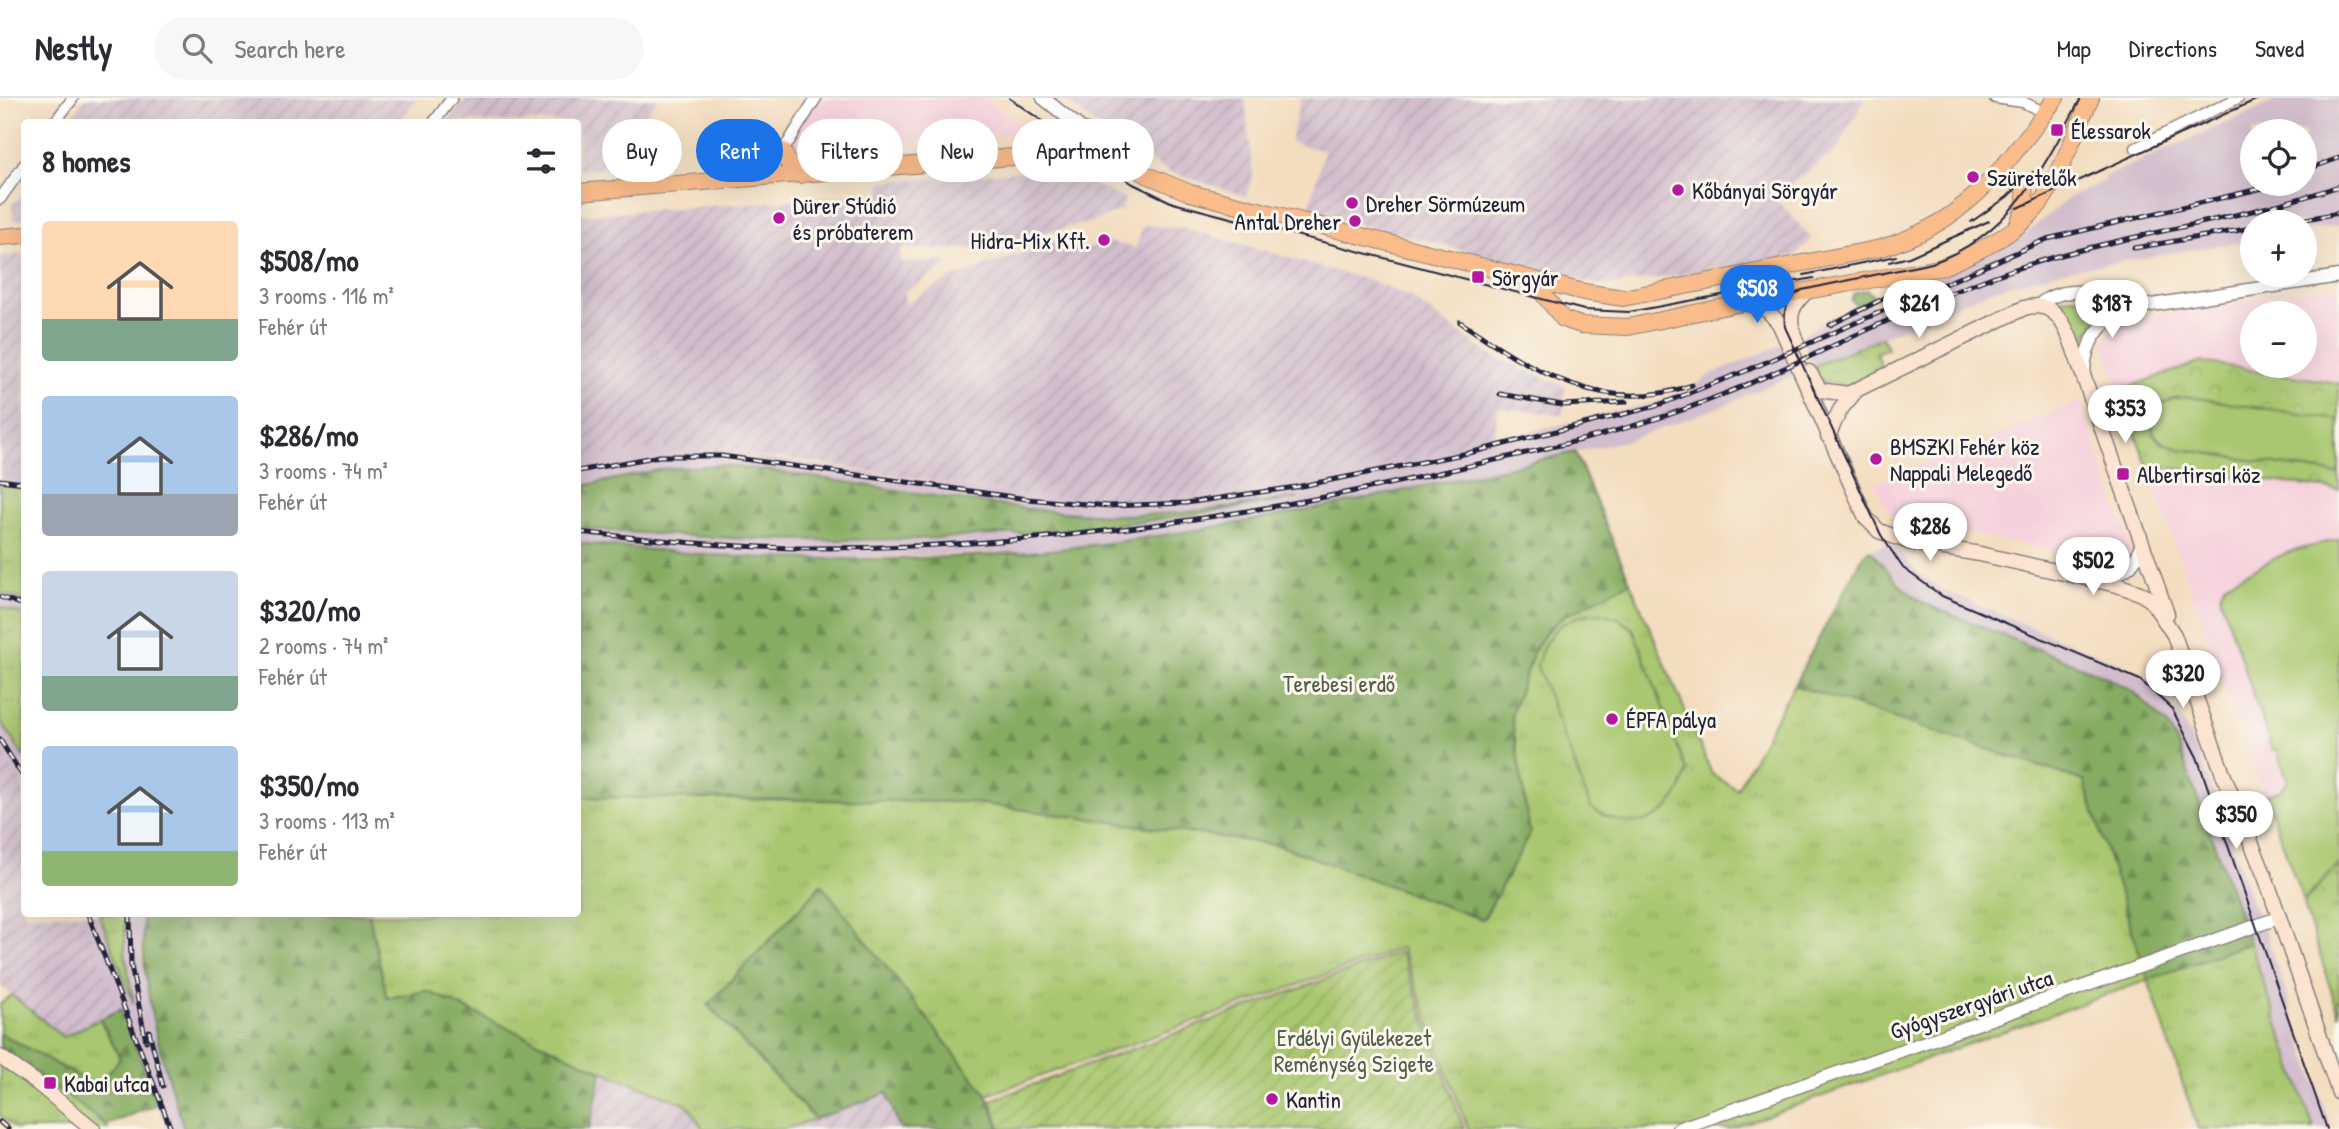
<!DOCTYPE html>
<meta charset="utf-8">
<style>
:root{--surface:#fff;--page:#f7f7f7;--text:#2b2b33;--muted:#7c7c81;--line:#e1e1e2;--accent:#1a73e8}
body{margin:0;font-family:"Patrick Hand",sans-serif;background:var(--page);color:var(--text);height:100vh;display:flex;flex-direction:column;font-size:26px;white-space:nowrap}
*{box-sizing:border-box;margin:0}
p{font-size:23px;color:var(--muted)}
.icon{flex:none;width:38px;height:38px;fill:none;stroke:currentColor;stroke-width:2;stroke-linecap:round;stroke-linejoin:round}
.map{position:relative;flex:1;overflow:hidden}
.details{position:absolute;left:21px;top:21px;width:560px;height:798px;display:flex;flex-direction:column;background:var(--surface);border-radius:7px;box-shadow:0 7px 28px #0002}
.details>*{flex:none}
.top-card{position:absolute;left:602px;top:21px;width:665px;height:63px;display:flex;gap:14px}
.tools{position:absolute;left:2240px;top:21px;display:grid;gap:14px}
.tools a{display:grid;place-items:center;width:77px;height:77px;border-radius:50%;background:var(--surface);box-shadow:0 7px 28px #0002;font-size:35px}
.price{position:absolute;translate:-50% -60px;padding:0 16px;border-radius:24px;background:#fff;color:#222;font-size:23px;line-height:46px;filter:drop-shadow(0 2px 4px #0008)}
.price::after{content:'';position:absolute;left:50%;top:42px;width:21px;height:16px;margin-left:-10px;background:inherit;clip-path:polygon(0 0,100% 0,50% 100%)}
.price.current{background:var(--accent);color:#fff}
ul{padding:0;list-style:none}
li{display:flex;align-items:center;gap:21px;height:175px;padding:0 21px}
li span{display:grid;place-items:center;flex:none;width:196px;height:140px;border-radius:7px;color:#555}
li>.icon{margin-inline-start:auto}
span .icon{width:84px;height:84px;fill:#fffc;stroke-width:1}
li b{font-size:30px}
h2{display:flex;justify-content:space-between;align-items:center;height:84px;padding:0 21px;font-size:30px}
.chip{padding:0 24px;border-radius:32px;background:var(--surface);box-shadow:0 7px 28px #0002;font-size:24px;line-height:63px}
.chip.current{background:var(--accent);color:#fff}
header{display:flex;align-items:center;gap:42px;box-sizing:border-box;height:98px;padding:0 35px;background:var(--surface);border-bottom:2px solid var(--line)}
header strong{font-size:33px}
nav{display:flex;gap:38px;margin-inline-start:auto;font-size:24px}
.search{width:490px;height:63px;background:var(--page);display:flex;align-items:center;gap:18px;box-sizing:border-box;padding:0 24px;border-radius:38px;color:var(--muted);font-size:26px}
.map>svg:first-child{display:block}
.built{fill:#f5cfdb;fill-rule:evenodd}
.industrial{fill:url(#industrial-furrows)}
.railway{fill:#d1bdcc;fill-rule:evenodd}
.grass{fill:url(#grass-tufts);stroke:#667455;stroke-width:2}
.forest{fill:url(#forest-firs);stroke:#54674e;stroke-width:2}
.park{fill:url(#park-crowns);stroke:#667455;stroke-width:2}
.garden{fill:url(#garden-furrows);stroke:#667455;stroke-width:2}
.pitch{fill:#a9c76f;stroke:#667455;stroke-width:2}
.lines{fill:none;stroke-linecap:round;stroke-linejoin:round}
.minor-casing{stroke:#8a807d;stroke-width:13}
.tertiary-casing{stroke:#8a807d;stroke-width:15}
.secondary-casing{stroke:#8a807d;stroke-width:17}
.primary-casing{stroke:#8a807d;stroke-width:18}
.minor{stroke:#fff;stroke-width:10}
.tertiary{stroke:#fff;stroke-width:12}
.secondary{stroke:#fde4d1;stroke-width:14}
.primary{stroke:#fabc8b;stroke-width:16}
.tram{stroke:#22223b;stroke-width:2}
.rail-casing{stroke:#22223b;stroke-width:5}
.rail{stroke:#fbf7ec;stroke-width:2.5;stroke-dasharray:8;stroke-linecap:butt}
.poi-dot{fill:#b5179e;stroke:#fbf7ec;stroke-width:2.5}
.labels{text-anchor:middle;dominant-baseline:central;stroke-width:6;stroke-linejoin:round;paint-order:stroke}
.poi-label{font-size:23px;fill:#22223b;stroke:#fbf7ec;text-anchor:start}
.park-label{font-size:23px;fill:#515c4d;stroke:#fbf7ec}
.street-label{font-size:23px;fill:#22223b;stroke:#fbf7ec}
</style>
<header>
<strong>Nestly</strong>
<div class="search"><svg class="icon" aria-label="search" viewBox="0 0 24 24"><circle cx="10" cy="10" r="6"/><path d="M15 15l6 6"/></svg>Search here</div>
<nav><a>Map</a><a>Directions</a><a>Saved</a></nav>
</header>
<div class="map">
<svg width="2339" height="1031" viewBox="0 0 2339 1031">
<defs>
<pattern id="industrial-furrows" width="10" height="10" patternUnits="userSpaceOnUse" patternTransform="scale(1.75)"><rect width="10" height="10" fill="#d1bdcc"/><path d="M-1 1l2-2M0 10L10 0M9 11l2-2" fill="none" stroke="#b3a2b0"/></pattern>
<pattern id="grass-tufts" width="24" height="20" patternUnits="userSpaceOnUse" patternTransform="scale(1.75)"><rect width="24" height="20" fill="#a9c76f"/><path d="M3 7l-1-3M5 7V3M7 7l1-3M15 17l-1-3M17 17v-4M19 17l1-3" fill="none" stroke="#91ab61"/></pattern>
<pattern id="forest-firs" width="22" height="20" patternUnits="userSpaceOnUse" patternTransform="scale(1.75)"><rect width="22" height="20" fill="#86ac62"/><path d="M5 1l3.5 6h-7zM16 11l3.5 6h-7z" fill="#6d8c52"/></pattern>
<pattern id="park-crowns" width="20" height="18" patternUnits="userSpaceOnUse" patternTransform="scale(1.75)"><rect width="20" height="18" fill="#a9c76f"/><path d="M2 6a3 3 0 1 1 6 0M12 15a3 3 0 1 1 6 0" fill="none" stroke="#91ab61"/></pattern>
<pattern id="garden-furrows" width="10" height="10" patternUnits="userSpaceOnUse" patternTransform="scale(1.75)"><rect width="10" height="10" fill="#a9c76f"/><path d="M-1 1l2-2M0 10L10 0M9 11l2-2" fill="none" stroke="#91ab61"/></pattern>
</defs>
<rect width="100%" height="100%" fill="#fbf7ec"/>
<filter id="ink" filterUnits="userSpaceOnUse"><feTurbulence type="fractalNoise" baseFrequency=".0143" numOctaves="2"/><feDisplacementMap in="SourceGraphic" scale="14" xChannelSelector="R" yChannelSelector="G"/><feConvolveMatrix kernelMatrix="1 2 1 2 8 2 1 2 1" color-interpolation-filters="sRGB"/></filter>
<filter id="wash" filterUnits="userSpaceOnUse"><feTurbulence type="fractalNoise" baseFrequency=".00686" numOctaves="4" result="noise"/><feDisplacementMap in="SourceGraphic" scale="28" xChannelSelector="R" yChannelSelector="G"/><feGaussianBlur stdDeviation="1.57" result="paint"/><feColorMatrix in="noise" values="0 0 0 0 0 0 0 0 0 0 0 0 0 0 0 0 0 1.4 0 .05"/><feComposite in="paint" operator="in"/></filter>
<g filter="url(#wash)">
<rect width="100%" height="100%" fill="#f3ddbf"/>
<path class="built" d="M805 0H985L1030 35 769 55Z
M2339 187V285L2201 264 2119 292 2104 245 2112 230 2132 220ZM2252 215H2305V268H2252Z
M2080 303 2131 451 2121 464 2097 463 1901 421 1889 414 1874 386Z
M2147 367 2339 392V441L2286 455 2220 498 2272 652 2277 651 2288 684 2281 692 2263 698Z"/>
<path class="industrial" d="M86 0H417L398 24H68Z
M467 0H658L602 71 578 72V24H447Z
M1062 0H1245L1253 77 1246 98 1170 74 1126 50Z
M1301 0H1865L1837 51 1775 99 1812 141 1793 159 1613 187 1597 186 1308 113 1324 53 1290 44Z
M1058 70 1125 101 1122 112 1092 124 1007 143 962 151 900 150 901 164 947 163 948 168 905 193V206L949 181 1059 142 1093 150 1096 141 1136 150 1143 127 1185 130 1377 185 1411 200 1490 257 1565 288 1563 317 1498 310 1494 344 1382 369 1185 400 1110 403 1028 397 782 360 660 350 578 365V117L881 96V84Z
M24 99V121L13 122 12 105Z
M24 156V374L0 372V158Z
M0 648 24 691V816H82L121 911 63 939 0 887Z
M602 973 688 1007 703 1031H589Z
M888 995 900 1031H786Z"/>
<path class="railway" d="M2282 0H2339V127L2305 133V124H2252V142L2057 174 1992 192 1814 268 1801 238 1865 201 1875 208 2018 142 2070 99 2105 83 2104 79ZM2252 33H2305V86H2252Z
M1783 246 1796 276 1712 312 1629 342 1301 416 1190 434 1040 453 825 461 743 459 578 445V430L686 440 871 444 1188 420 1275 404 1187 415 1109 417 1027 410 782 373 721 367 662 371 578 389V365L607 357 660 350 722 354 1028 397 1110 403 1185 400 1382 369 1652 305 1687 294 1706 279Z
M0 372 24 374V390L0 387Z
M1887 445 1897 449 1918 475 1945 493 2128 569 2154 586 2178 613 2204 669 2255 813 2266 835 2331 1031H2314L2250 845 2178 647 2167 626 2144 601 2102 577 1923 505 1902 489 1870 452Z
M0 495 24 502V517L0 509Z
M0 622 24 659V691L0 648Z
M82 816H99L133 901 125 855V816H143L141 855 148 902 184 1031H167Z"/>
<path class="grass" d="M2068 199 2094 200 2117 208 2095 224 2079 250 2066 215 2049 204Z
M1882 239 1887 250 1876 255 1883 272 1847 288 1821 283 1814 268Z
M0 387 24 390V502L0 495Z
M1630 484 1712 676 1737 691 1794 587 2084 683 2148 881 2250 845 2314 1031H2198L2148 882 1730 1031H1468L1402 850 987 997 821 787 708 907 815 1021 785 1031H703L688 1007 602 973 427 893 387 900 369 816H578V699L968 704 1278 747 1483 822 1530 736 1511 616 1534 553 1547 533 1564 518Z
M0 509 24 517V659L0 622Z
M99 816H125V855L134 906Z
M12 897 63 939 100 921 120 960 98 990 0 935V906Z
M0 949 64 992 109 1031H16L0 1018Z"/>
<path class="forest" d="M1867 192 1874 199 1859 209 1851 203 1854 195Z
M1575 354 1630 484 1564 518 1547 533 1534 553 1511 616 1530 736 1483 822 1278 747 968 704 578 699V445C633 449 690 457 746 459 843 463 944 462 1041 453 1222 434 1398 395 1575 354Z
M721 367C850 380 978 411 1107 417 1171 419 1235 408 1298 400 1052 444 826 453 578 430V389L662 371Z
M1870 452 1902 489 1923 505 2102 577 2134 594 2167 626 2178 647 2250 845 2148 882 2084 683 1794 587 1863 457Z
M822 787 987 997 999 1031H900L887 995 815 1021 708 907Z
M143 816H369L387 900 427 893 602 973 589 1031H184C161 960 140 890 143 816Z
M121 911 158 1006 107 1027 0 949V935L98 989 120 960 100 921Z"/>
<path class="park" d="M2201 264 2339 285V322L2190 300 2153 337 2161 345 2176 350 2339 376V392L2147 367 2119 292Z
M2339 767V917L2303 804Z"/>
<path class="garden" d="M1401 854 1464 1031H1001L991 1002Z"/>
<path class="pitch" d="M2190 299 2339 322V376L2176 350C2154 342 2148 333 2155 310L2173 300Z
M2339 441V767L2303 803 2269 707 2263 698 2281 692 2288 684 2277 651 2272 652 2220 498 2224 486 2286 455Z
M1600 515 1618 520 1633 531 1687 673C1673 724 1635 738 1591 710L1537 568C1545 533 1565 517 1600 515Z"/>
</g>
<g filter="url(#ink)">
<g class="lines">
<g class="minor-casing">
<path id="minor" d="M1995 0 2023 4 2045 15
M55 24 73 0
M434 24 452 0
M2136 50 2238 0
M766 80 816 0
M0 101 24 67"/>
</g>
<g class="tertiary-casing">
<path id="tertiary" d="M1043 0 1120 61
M2038 208C2065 182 2110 198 2142 206
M2084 276C2084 246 2099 224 2126 211L2339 178
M2095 477C2118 482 2136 469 2141 447
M1678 1031 2278 820"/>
</g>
<g class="secondary-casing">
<path id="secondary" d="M1745 205 1767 212 1779 225 1866 420 1879 433 1909 444 1980 456 2117 487 2140 495 2151 502 2174 537 2223 676 2266 781 2339 995
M1797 245C1788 224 1788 211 1805 195
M1809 274 1820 292 1848 296 2024 210C2050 203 2061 218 2070 240L2167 516
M1828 338 1840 312 1855 294
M0 959 37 985 93 1031"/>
</g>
<g class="primary-casing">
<path id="primary" d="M783 53 790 68 801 77
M1990 83 2013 81 2024 90 2026 106 2019 123
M578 94 1013 59H1059L1120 61 1147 77 1190 95 1584 194 1623 200 1881 150C1967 125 2005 68 2056 0
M0 139 24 137
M1531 181 1563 221 1581 227 1628 229 1765 200 1939 170C1973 157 2016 136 2039 107 2062 76 2074 35 2091 0"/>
</g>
<use href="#minor" class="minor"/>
<use href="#tertiary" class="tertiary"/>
<use href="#secondary" class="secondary"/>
<use href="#primary" class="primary"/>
<path class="tram" d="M1009 0 1133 86 1173 105 1584 212 1629 214 1814 180
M2081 0C2044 69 2011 137 1932 165L1802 192C1787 200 1783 212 1785 229L1881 437 1903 470 1942 498 2140 582 2172 611 2197 659 2327 1031
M2018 110 2260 0
M1971 124 2007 99 2033 74
M1889 164 1909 159 1989 123
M1804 177 1896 158"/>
<g class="rail-casing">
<path id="rail" d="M2305 72 2339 60
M2289 124 2339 115
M2134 150 2252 130
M1460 224C1532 271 1601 319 1692 287
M1830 227 1911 187
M1500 296 1562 307 1626 304
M578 373 660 358H722L1027 401 1109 408 1186 405 1296 389 1473 354 1656 308 1748 272 2047 141 2280 86
M0 382 24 385
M578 434C650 441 723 449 796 450 1016 452 1232 423 1447 373 1520 356 1596 341 1668 317 1786 277 1894 212 2012 172 2119 136 2232 125 2339 88
M0 499 24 507
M0 642 24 680
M88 816 171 1031
M130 816 131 868 146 943
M149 933 163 988
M0 1024 8 1031"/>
</g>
<use href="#rail" class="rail"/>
</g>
</g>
<g class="poi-dot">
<rect x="2050" y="25" width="14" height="14" rx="3.5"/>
<circle cx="1973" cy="79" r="7"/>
<circle cx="1678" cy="92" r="7"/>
<circle cx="1352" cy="105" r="7"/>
<circle cx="779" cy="120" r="7"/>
<circle cx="1355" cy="123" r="7"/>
<circle cx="1104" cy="142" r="7"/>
<rect x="1471" y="172" width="14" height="14" rx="3.5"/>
<circle cx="1876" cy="361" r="7"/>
<rect x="2116" y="369" width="14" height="14" rx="3.5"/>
<circle cx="1612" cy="621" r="7"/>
<rect x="43" y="978" width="14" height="14" rx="3.5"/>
<circle cx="1272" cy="1001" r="7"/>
</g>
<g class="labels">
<g class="poi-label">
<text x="2071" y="32">Élessarok</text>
<text x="1987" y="79">Szüretelők</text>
<text x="1692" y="92">Kőbányai Sörgyár</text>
<text x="1366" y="105">Dreher Sörmúzeum</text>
<text x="793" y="107">Dürer Stúdió<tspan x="793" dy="26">és próbaterem</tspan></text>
<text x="1341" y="123" text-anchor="end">Antal Dreher</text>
<text x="1090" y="142" text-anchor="end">Hidra-Mix Kft.</text>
<text x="1492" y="179">Sörgyár</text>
<text x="1890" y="348">BMSZKI Fehér köz<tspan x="1890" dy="26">Nappali Melegedő</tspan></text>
<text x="2137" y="376">Albertirsai köz</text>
<text x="1626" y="621">ÉPFA pálya</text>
<text x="64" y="985">Kabai utca</text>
<text x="1286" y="1001">Kantin</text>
</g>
<g class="park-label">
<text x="1339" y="585">Terebesi erdő</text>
<text x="1354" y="939">Erdélyi Gyülekezet<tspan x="1354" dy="26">Reménység Szigete</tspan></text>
</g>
<g class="street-label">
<text transform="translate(1971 906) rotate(-19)">Gyógyszergyári utca</text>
</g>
</g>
</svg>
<div class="tools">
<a><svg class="icon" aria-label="locate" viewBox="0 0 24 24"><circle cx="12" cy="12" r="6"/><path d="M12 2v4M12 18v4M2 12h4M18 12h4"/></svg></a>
<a>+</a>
<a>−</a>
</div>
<b class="price current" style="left:1757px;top:227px">$508</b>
<b class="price" style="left:1919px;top:242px">$261</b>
<b class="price" style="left:2112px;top:242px">$187</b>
<b class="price" style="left:2125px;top:347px">$353</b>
<b class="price" style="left:1930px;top:465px">$286</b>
<b class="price" style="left:2093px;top:499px">$502</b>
<b class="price" style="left:2183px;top:612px">$320</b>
<b class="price" style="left:2236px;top:753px">$350</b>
<div class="top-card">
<a class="chip">Buy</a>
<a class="chip current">Rent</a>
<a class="chip">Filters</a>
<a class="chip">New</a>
<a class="chip">Apartment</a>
</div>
<section class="details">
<h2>8 homes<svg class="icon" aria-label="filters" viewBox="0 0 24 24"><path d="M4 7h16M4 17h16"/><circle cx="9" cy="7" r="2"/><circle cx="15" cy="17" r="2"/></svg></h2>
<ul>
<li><span style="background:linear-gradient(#ffd9b3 70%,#7fa58c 0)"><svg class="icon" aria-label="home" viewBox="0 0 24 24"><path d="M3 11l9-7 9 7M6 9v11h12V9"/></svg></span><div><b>$508/mo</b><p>3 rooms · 116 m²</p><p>Fehér út</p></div></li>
<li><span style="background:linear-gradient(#a9c7e8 70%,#9aa5b1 0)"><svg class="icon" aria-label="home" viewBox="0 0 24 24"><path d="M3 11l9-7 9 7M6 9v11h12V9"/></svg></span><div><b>$286/mo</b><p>3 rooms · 74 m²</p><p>Fehér út</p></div></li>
<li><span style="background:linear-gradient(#c9d6e8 75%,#7fa58c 0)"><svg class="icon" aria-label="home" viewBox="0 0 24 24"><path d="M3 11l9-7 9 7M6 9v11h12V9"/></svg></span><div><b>$320/mo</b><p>2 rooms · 74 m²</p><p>Fehér út</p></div></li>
<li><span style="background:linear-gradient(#a9c7e8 75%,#8fb573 0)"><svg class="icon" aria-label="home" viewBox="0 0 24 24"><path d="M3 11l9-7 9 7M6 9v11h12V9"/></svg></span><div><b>$350/mo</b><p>3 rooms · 113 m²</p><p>Fehér út</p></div></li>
</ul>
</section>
</div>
